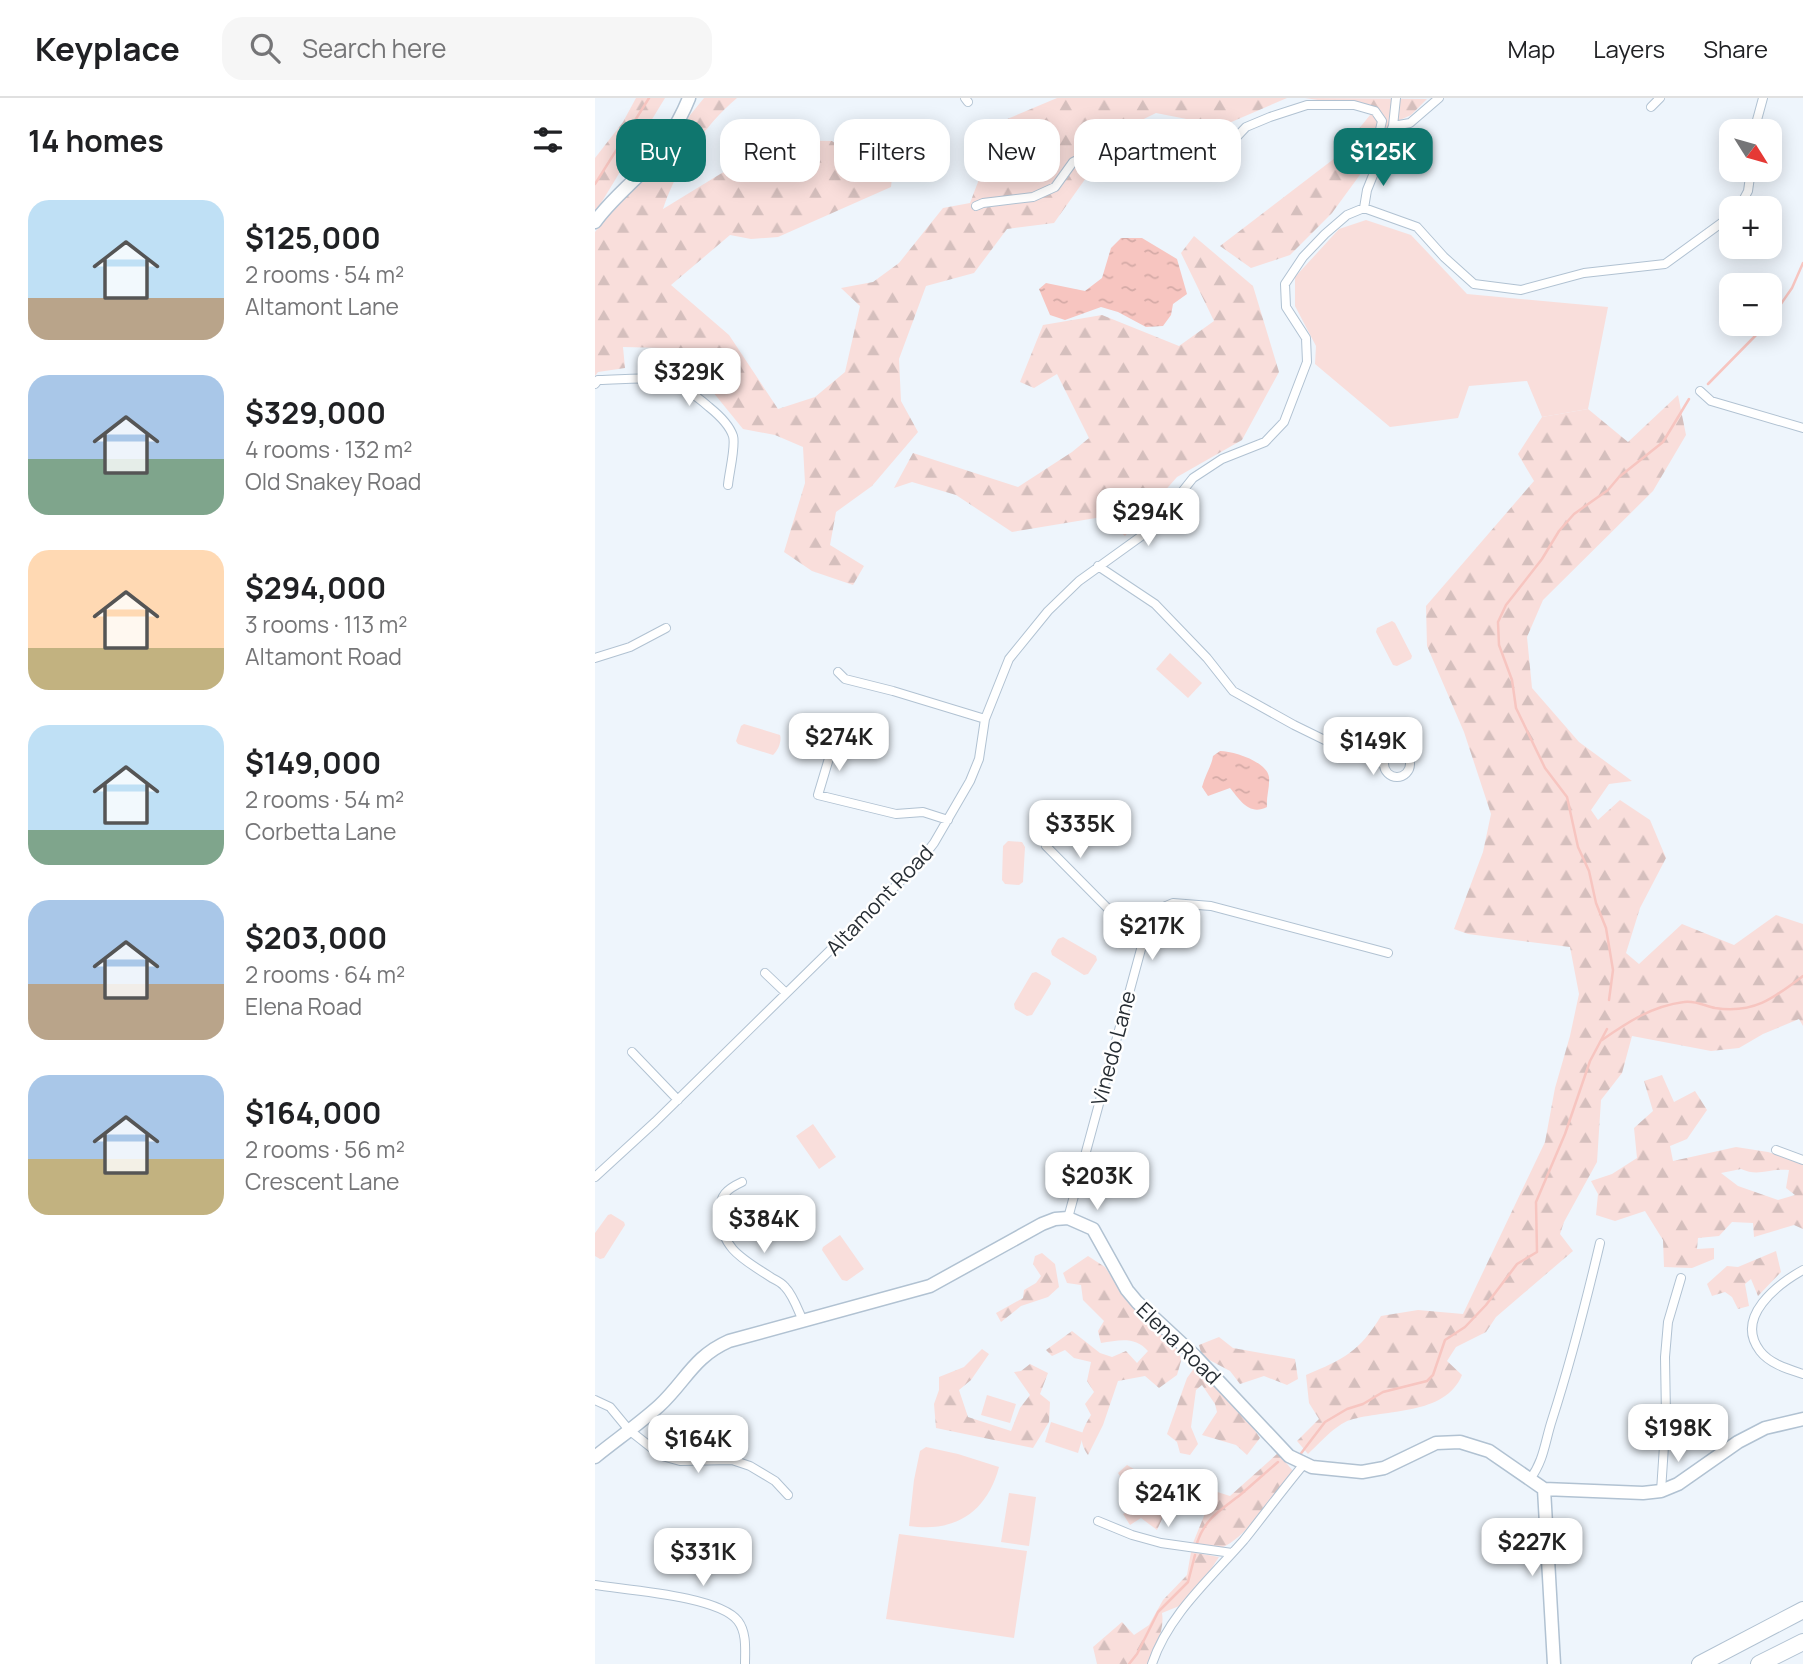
<!DOCTYPE html>
<meta charset="utf-8">
<style>
:root{--surface:#fff;--page:#f6f6f6;--text:#202124;--muted:#757577;--line:#e0e0e0;--accent:#0f766e}
body{margin:0;font-family:Manrope,sans-serif;background:var(--page);color:var(--text);height:100vh;display:flex;flex-direction:column;font-size:26px;white-space:nowrap}
*{box-sizing:border-box;margin:0}
p{font-size:23px;color:var(--muted)}
.icon{flex:none;width:38px;height:38px;fill:none;stroke:currentColor;stroke-width:2;stroke-linecap:round;stroke-linejoin:round}
.map{position:relative;flex:1;overflow:hidden}
.sheet{display:flex;flex-direction:column;background:var(--surface);width:595px}
.sheet>*{flex:none}
.banner{position:absolute;left:21px;top:21px;width:665px;height:63px;display:flex;gap:14px}
.needle{width:46px;rotate:127deg}
.tools{position:absolute;left:1124px;top:21px;display:grid;gap:14px}
.tools a{display:grid;place-items:center;width:63px;height:63px;border-radius:14px;background:var(--surface);box-shadow:0 4px 18px #0003;font-size:35px}
.price{position:absolute;translate:-50% -60px;padding:0 16px;border-radius:14px;background:#fff;color:#222;font-size:23px;line-height:46px;filter:drop-shadow(0 2px 4px #0008)}
.price::after{content:'';position:absolute;left:50%;top:42px;width:21px;height:16px;margin-left:-10px;background:inherit;clip-path:polygon(0 0,100% 0,50% 100%)}
.price.current{background:var(--accent);color:#fff}
ul{padding:0;list-style:none}
li{display:flex;align-items:center;gap:21px;height:175px;padding:0 28px}
li span{display:grid;place-items:center;flex:none;width:196px;height:140px;border-radius:21px;color:#555}
li>.icon{margin-inline-start:auto}
span .icon{width:84px;height:84px;fill:#fffc;stroke-width:1}
li b{font-size:30px}
h2{display:flex;justify-content:space-between;align-items:center;height:84px;padding:0 28px;font-size:30px}
.tag{padding:0 24px;border-radius:21px;background:var(--surface);box-shadow:0 4px 18px #0003;font-size:24px;line-height:63px}
.tag.current{background:var(--accent);color:#fff}
header{display:flex;align-items:center;gap:42px;box-sizing:border-box;height:98px;padding:0 35px;background:var(--surface);border-bottom:2px solid var(--line)}
header strong{font-size:33px}
nav{display:flex;gap:38px;margin-inline-start:auto;font-size:24px}
.search{width:490px;height:63px;background:var(--page);display:flex;align-items:center;gap:18px;box-sizing:border-box;padding:0 24px;border-radius:21px;color:var(--muted);font-size:26px}
main{display:flex;flex:1;min-height:0}
.map>svg:first-child{display:block}
.grass{fill:#f9dedb}
.forest{fill:url(#forest-firs);fill-rule:evenodd}
.water{fill:url(#water-ripples)}
.lines{fill:none;stroke-linecap:round;stroke-linejoin:round}
.stream{stroke:#f7c5c0;stroke-width:2.5}
.street-casing{stroke:#b1c2d2;stroke-width:10}
.secondary-casing{stroke:#b1c2d2;stroke-width:15}
.highway-casing{stroke:#b1c2d2;stroke-width:18}
.street{stroke:#fff;stroke-width:8}
.secondary{stroke:#fff;stroke-width:12}
.highway{stroke:#fff;stroke-width:16}
.labels{text-anchor:middle;dominant-baseline:central;stroke-width:5;stroke-linejoin:round;paint-order:stroke}
.street-label{font-size:21px;fill:#272e34;stroke:#fff}
</style>
<header>
<strong>Keyplace</strong>
<div class="search"><svg class="icon" aria-label="search" viewBox="0 0 24 24"><circle cx="10" cy="10" r="6"/><path d="M15 15l6 6"/></svg>Search here</div>
<nav><a>Map</a><a>Layers</a><a>Share</a></nav>
</header>
<main>
<section class="sheet">
<h2>14 homes<svg class="icon" aria-label="filters" viewBox="0 0 24 24"><path d="M4 7h16M4 17h16"/><circle cx="9" cy="7" r="2"/><circle cx="15" cy="17" r="2"/></svg></h2>
<ul>
<li><span style="background:linear-gradient(#bfe0f5 70%,#b9a48a 0)"><svg class="icon" aria-label="home" viewBox="0 0 24 24"><path d="M3 11l9-7 9 7M6 9v11h12V9"/></svg></span><div><b>$125,000</b><p>2 rooms · 54 m²</p><p>Altamont Lane</p></div></li>
<li><span style="background:linear-gradient(#a9c7e8 60%,#7fa58c 0)"><svg class="icon" aria-label="home" viewBox="0 0 24 24"><path d="M3 11l9-7 9 7M6 9v11h12V9"/></svg></span><div><b>$329,000</b><p>4 rooms · 132 m²</p><p>Old Snakey Road</p></div></li>
<li><span style="background:linear-gradient(#ffd9b3 70%,#c2b280 0)"><svg class="icon" aria-label="home" viewBox="0 0 24 24"><path d="M3 11l9-7 9 7M6 9v11h12V9"/></svg></span><div><b>$294,000</b><p>3 rooms · 113 m²</p><p>Altamont Road</p></div></li>
<li><span style="background:linear-gradient(#bfe0f5 75%,#7fa58c 0)"><svg class="icon" aria-label="home" viewBox="0 0 24 24"><path d="M3 11l9-7 9 7M6 9v11h12V9"/></svg></span><div><b>$149,000</b><p>2 rooms · 54 m²</p><p>Corbetta Lane</p></div></li>
<li><span style="background:linear-gradient(#a9c7e8 60%,#b9a48a 0)"><svg class="icon" aria-label="home" viewBox="0 0 24 24"><path d="M3 11l9-7 9 7M6 9v11h12V9"/></svg></span><div><b>$203,000</b><p>2 rooms · 64 m²</p><p>Elena Road</p></div></li>
<li><span style="background:linear-gradient(#a9c7e8 60%,#c2b280 0)"><svg class="icon" aria-label="home" viewBox="0 0 24 24"><path d="M3 11l9-7 9 7M6 9v11h12V9"/></svg></span><div><b>$164,000</b><p>2 rooms · 56 m²</p><p>Crescent Lane</p></div></li>
</ul>
</section>
<div class="map">
<svg width="1208" height="1566" viewBox="0 0 1208 1566">
<defs>
<pattern id="forest-firs" width="22" height="20" patternUnits="userSpaceOnUse" patternTransform="scale(1.75)"><rect width="22" height="20" fill="#f9dedb"/><path d="M5 1l3.5 6h-7zM16 11l3.5 6h-7z" fill="#d5bfbd"/></pattern>
<pattern id="water-ripples" width="26" height="14" patternUnits="userSpaceOnUse" patternTransform="scale(1.75)"><rect width="26" height="14" fill="#f7c5c0"/><path d="M2 4q2-2 4 0t4 0M15 11q2-2 4 0t4 0" fill="none" stroke="#d4aaa6"/></pattern>
</defs>
<rect width="100%" height="100%" fill="#eef5fc"/>
<path class="grass" d="M771 122 816 137 872 196 1013 209 993 311 947 319 932 283 874 288 863 320 795 329 720 266 721 248 700 208V179L744 131Z
M797 523 800 525 817 558 816 561 802 568 798 567 781 534 782 530Z
M575 555 607 585 593 600 561 571Z
M149 626 185 637C187 643 183 653 178 657L143 646 141 643 146 628Z
M413 743 427 744 430 749 428 784 424 787 410 786 407 782 408 748Z
M468 839 501 858 502 862 493 876 489 877 457 857 456 853 463 841Z
M441 874 455 882 456 886 437 917 432 918 420 911 419 906 437 875Z
M218 1026 241 1059 224 1071 201 1038Z
M16 1116 29 1124 30 1127 9 1160 5 1161 0 1158V1135L13 1117Z
M245 1137 269 1171 252 1183 247 1182 227 1152 228 1149Z
M392 1297 421 1306 415 1325 386 1317Z
M456 1324 489 1335 483 1355 450 1344Z
M331 1349 363 1356 404 1369C392 1414 360 1435 314 1428L319 1382 325 1353Z
M414 1395 441 1399 434 1448 406 1444Z
M304 1436 432 1453 419 1540 291 1521Z"/>
<path class="forest" d="M41 0H70L0 115V60L28 24Z
M109 0H142C108 28 82 70 68 111L181 42 237 43 251 53 300 51 296 89 183 139 156 141 135 137 76 187 134 237 183 311 220 299 250 274 265 208 246 190 278 184 304 165 348 110 375 105 391 63 430 72 398 27 462 0H692L627 28 561 15 492 49 498 70 459 125 412 131 379 175 331 188 304 261 306 303 323 334 277 388 241 414 235 447 269 468 258 487 217 473 189 454 210 385 208 349 180 337 148 331 113 288 69 250 28 249 30 270 3 274 0 278V134Z
M710 0 832 1 816 17 805 22 737 115 695 157 656 170 625 148 740 60 780 11Z
M599 138 658 188 684 274 647 342 582 379 530 438 507 419 417 434 361 397 317 384 299 390 318 355 423 389 477 354 494 340 462 276 439 290 425 284 448 227 507 217 584 248 619 223 586 155Z
M1083 297 1091 337 1058 393 948 502 932 539 937 590 984 644 1037 683 1014 686 996 712 1003 722 1025 702 1055 722 1071 760 1045 810 1031 855 1044 866 1087 826 1139 847 1181 817 1208 826V928L1204 921 1168 936 1144 950 1116 953 1037 938 1027 975 1006 1002 1002 1064 969 1124 965 1136 978 1153 901 1219 891 1234 861 1249 852 1263 867 1277C850 1318 791 1311 755 1322 740 1327 725 1345 713 1356L702 1343 724 1321 714 1305 711 1277C749 1261 764 1254 786 1218L823 1212 868 1216 950 1044 960 990 975 938 984 896 975 849 873 836 859 831 888 754 896 716 869 634 832 548 831 508 939 383 923 356 947 319 993 311 1033 344Z
M1067 977 1079 1004 1100 993 1112 1012 1092 1041 1075 1048 1078 1063 1141 1049 1173 1054 1208 1065V1131L1199 1127 1159 1139 1158 1125 1137 1124 1124 1138 1103 1140 1102 1151 1119 1150V1161L1097 1170 1069 1169 1068 1142 1050 1113 1020 1123 1001 1117 1003 1096 996 1083 1017 1076 1042 1060 1039 1030 1058 1013 1049 983ZM1146 1071C1164 1079 1174 1070 1194 1072L1191 1090 1200 1097 1183 1102 1143 1088 1126 1075Z
M1181 1153 1186 1174 1163 1198 1156 1181 1150 1186 1154 1208 1143 1211 1137 1199 1130 1194 1117 1198 1112 1186 1132 1168 1143 1169Z
M447 1155 460 1166 464 1189 453 1199 426 1208 406 1224 401 1215 428 1200 429 1192 441 1185 446 1178 438 1166 440 1158Z
M493 1158 510 1169 533 1204 552 1224 583 1246 586 1263 582 1277 564 1290 550 1278 523 1283 508 1327 493 1357C482 1341 487 1332 496 1317L490 1306 499 1294 492 1283 496 1264 479 1260 470 1252 457 1258 451 1252 477 1233 505 1255 517 1259 531 1253 542 1265 553 1253C540 1238 524 1242 506 1245L503 1233 509 1223 488 1202 486 1187 472 1185 468 1175Z
M624 1239 638 1250 700 1261 703 1281 692 1287 669 1278 645 1286 635 1273 607 1258 604 1247Z
M387 1251 394 1256 376 1282 364 1292 373 1319 416 1333 425 1310 435 1297 419 1274 426 1273 435 1266 453 1275 445 1296 455 1304 454 1324 438 1350 341 1330 339 1306 344 1292V1279L369 1269Z
M600 1269 625 1295 643 1307 665 1340 652 1357 641 1347 607 1337 622 1314 620 1306 607 1287 601 1292 596 1329 603 1346 595 1357 585 1355 582 1344 572 1336 592 1280Z
M683 1355 698 1373C687 1391 645 1446 625 1450 618 1452 606 1447 598 1445L613 1408 600 1397 597 1390 613 1391 635 1398Z
M532 1367 544 1374 552 1371 564 1373 567 1421 562 1432 546 1420 535 1427 528 1416 555 1402 548 1387H531L523 1375Z
M596 1454 624 1459 594 1504 567 1515C570 1534 559 1548 554 1566H502L498 1549 527 1524 539 1537 554 1527 568 1502 592 1477Z"/>
<path class="water" d="M526 140H547L582 161 592 196 578 206 576 217 568 228 551 229 523 214 506 209 470 222 455 217 444 191 451 185 490 193 507 180 516 150Z
M625 653C639 653 672 664 674 679 675 689 671 699 672 709 654 718 645 702 635 690L613 698 607 689C610 677 617 667 618 658Z"/>
<g class="lines">
<path class="stream" d="M0 86 54 0
M1174 223 1197 190 1208 165
M1170 227 1172 226
M1113 286 1165 233
M1014 902 1018 872 1011 830 1001 805 994 773 983 749 972 699 950 670 921 610 917 582 904 547 903 524 911 507 947 461 964 433 979 416 1013 392 1024 379 1068 344 1094 301
M1007 942C1033 924 1057 908 1089 904 1100 902 1110 908 1120 910 1159 916 1179 900 1208 878
M704 1358 730 1324 752 1311 768 1306 788 1294 832 1283 838 1277 850 1242 870 1229 891 1207 922 1166 942 1154 941 1104 970 1036 995 963 1012 931
M602 1445C610 1420 626 1412 645 1397 658 1386 670 1375 683 1364
M534 1566 542 1556 563 1514 593 1484 600 1457"/>
<g class="street-casing">
<path id="street" d="M370 0 373 4
M1056 9 1065 0
M798 28 815 25 844 0
M1159 33 1168 0
M381 108 388 105 438 99 460 89 478 64 508 49 568 29H580L626 49 635 46 651 29 675 19 712 7H759L780 13 787 23 779 58 784 64
M769 110 772 92 798 28 801 0
M1144 110 1153 93 1156 72
M0 286 3 282C52 281 74 273 114 309 124 317 134 326 138 338 141 348 134 375 133 387
M1105 293 1116 303 1208 330
M503 468 560 506 612 560 638 593 699 627 746 650 789 666
M0 560 35 549 71 530
M243 574 250 581 298 593 390 621
M238 647 223 697 301 716 328 714 353 722
M789 666a13 13 0 1 1 26 0a13 13 0 1 1-26 0Z
M451 748 547 845
M170 875 191 895
M37 954 83 1002
M1181 1052 1208 1062
M0 1079 60 1024 322 767 339 745 375 683 384 661 390 621 414 561 453 513 484 483 559 429 598 380 627 361 670 344 689 324 712 264 711 240 691 209 690 186 708 159 730 136 752 117 769 110 822 129 849 159 879 186 926 192 989 175 1070 166 1136 118
M147 1084C132 1091 124 1097 125 1116 126 1152 150 1162 177 1180 181 1182 187 1185 190 1189 198 1197 203 1212 208 1223
M473 1120 555 818 566 810 578 805 616 808 793 855
M1208 1172C1183 1186 1139 1219 1165 1253 1175 1266 1193 1271 1208 1276
M0 1302 15 1309 34 1332 67 1358 85 1363 137 1362 155 1368 180 1383 193 1397
M935 1381C949 1363 950 1343 957 1322 976 1263 991 1204 1005 1145
M1066 1393 1071 1318 1070 1259 1073 1224 1086 1180
M503 1423 537 1437 566 1445 637 1455
M0 1487C32 1492 124 1498 143 1523 152 1535 150 1552 150 1566
M557 1566C573 1517 616 1480 649 1442 669 1417 688 1391 709 1366"/>
</g>
<g class="secondary-casing">
<path id="secondary" d="M0 124C12 107 27 94 42 79 63 57 83 28 94 0
M0 1359C21 1342 44 1326 64 1308 91 1283 98 1259 134 1243L335 1188 447 1126 460 1121 473 1120 498 1131 532 1192 542 1204 600 1258 694 1358 717 1369 767 1374 789 1370 841 1345 865 1344 894 1353 949 1391 1048 1395 1066 1393 1083 1386 1143 1344 1170 1330 1208 1321
M949 1391 959 1566"/>
</g>
<g class="highway-casing">
<path id="highway" d="M1105 1566 1208 1512
M1164 1566 1208 1544"/>
</g>
<use href="#street" class="street"/>
<use href="#secondary" class="secondary"/>
<use href="#highway" class="highway"/>
</g>
<g class="labels">
<g class="street-label">
<text transform="translate(284 802) rotate(-46)">Altamont Road</text>
<text transform="translate(518 950) rotate(-75)">Vinedo Lane</text>
<text transform="translate(584 1245) rotate(44)">Elena Road</text>
</g>
</g>
</svg>
<div class="tools">
<a><svg class="needle" viewBox="-14 -14 28 28"><path d="M0-13l5 13h-10z" fill="#e53935"/><path d="M0 13l5-13h-10z" fill="#757577"/></svg></a>
<a>+</a>
<a>−</a>
</div>
<b class="price current" style="left:788px;top:90px">$125K</b>
<b class="price" style="left:94px;top:310px">$329K</b>
<b class="price" style="left:553px;top:450px">$294K</b>
<b class="price" style="left:244px;top:675px">$274K</b>
<b class="price" style="left:778px;top:679px">$149K</b>
<b class="price" style="left:485px;top:762px">$335K</b>
<b class="price" style="left:557px;top:864px">$217K</b>
<b class="price" style="left:502px;top:1114px">$203K</b>
<b class="price" style="left:169px;top:1157px">$384K</b>
<b class="price" style="left:1083px;top:1366px">$198K</b>
<b class="price" style="left:103px;top:1377px">$164K</b>
<b class="price" style="left:573px;top:1431px">$241K</b>
<b class="price" style="left:937px;top:1480px">$227K</b>
<b class="price" style="left:108px;top:1490px">$331K</b>
<div class="banner">
<a class="tag current">Buy</a>
<a class="tag">Rent</a>
<a class="tag">Filters</a>
<a class="tag">New</a>
<a class="tag">Apartment</a>
</div>
</div>
</main>
